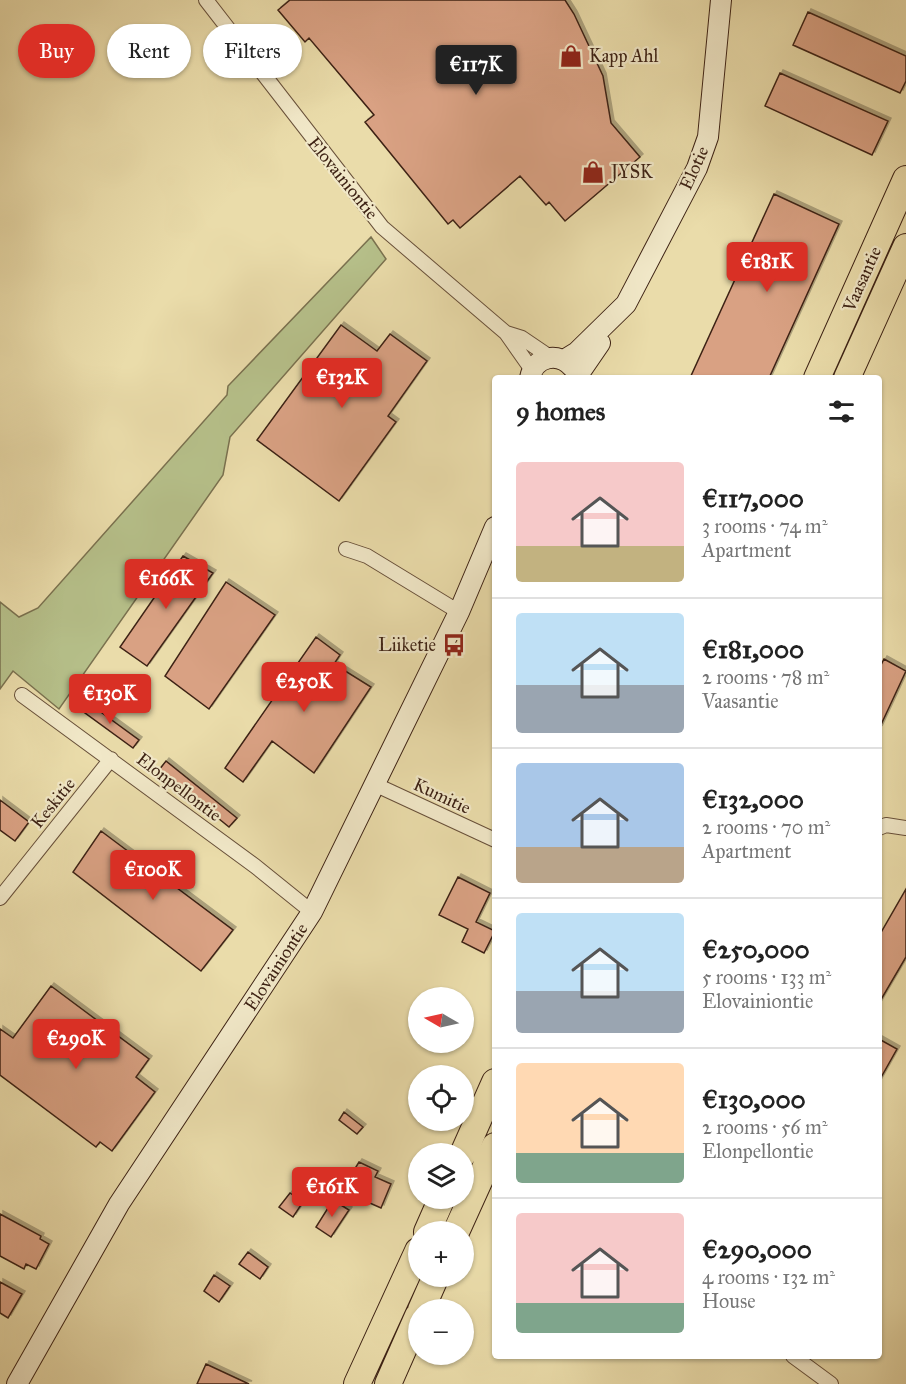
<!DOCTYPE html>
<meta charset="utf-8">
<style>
:root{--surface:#fff;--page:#f2f2f2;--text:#222;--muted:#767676;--line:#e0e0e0;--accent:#d93025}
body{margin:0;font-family:"IM FELL Great Primer",serif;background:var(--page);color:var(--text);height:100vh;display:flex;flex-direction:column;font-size:22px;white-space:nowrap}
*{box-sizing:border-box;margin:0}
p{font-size:20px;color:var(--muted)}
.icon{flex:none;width:33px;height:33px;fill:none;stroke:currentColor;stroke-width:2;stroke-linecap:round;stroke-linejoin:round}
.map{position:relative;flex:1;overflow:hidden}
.panel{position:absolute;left:492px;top:375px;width:390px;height:984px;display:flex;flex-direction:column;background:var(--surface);border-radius:6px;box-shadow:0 2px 4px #0004}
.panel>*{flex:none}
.top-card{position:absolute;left:18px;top:24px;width:384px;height:54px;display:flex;gap:12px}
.needle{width:39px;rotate:279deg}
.fabs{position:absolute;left:408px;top:987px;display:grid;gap:12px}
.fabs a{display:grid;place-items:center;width:66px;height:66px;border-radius:50%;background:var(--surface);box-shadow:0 2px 4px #0004;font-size:30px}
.price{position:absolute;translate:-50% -51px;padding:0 14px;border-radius:6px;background:var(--accent);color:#fff;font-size:20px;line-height:39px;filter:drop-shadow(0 2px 3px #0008)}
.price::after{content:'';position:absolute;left:50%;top:36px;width:18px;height:14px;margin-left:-9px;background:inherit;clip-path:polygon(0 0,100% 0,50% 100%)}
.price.active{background:#222;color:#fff}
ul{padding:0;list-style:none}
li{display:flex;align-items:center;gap:18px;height:150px;padding:0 24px}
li+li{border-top:2px solid var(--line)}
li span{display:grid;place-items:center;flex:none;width:168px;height:120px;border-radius:6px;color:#555}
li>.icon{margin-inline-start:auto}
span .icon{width:72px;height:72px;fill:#fffc;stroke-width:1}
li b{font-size:26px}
h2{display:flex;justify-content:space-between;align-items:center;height:72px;padding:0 24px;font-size:26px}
.pill{padding:0 21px;border-radius:27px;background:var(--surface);box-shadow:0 2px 4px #0004;font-size:21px;line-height:54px}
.pill.active{background:var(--accent);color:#fff}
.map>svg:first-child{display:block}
.green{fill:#b6c08a;stroke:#7a714f;stroke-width:1.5}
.building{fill:#d9a183;stroke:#3d2214;stroke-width:1.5;filter:url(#shadow)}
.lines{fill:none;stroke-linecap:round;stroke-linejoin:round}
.street-casing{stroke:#68503a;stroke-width:16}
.secondary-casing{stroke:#3d2214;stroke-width:22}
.highway-casing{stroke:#3d2214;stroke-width:28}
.street{stroke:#f1e8c8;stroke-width:14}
.secondary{stroke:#f1e8c8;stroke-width:20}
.highway{stroke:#eadcaa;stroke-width:26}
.labels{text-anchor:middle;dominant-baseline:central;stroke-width:4.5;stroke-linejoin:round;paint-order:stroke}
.poi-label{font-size:18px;fill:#3d2214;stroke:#f1e8c8;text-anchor:start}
.street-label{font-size:18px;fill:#3d2214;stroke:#f1e8c8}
</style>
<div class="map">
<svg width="906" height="1384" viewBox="0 0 906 1384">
<defs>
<filter id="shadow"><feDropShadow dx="3" dy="-3" stdDeviation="0" flood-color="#0004"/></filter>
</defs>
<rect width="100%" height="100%" fill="#eadcaa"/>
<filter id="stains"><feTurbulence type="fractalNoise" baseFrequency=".00333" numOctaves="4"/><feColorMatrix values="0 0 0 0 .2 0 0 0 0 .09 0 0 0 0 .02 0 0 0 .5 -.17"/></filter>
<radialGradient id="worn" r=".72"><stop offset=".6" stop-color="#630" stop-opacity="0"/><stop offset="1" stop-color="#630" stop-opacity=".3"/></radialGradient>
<path class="green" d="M371 237 386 259 230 437 223 475 59 709 13 671 0 689V602L19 617 38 608 227 395 228 386Z"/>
<path class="building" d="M290 0H565L574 14 603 76 611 123 640 157 565 221 549 202 546 205 520 176 460 228 453 220 448 224 365 122 374 115 309 38 305 42 278 10Z
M808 12 906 56V81L900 93 793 45Z
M780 73 888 121 872 155 765 106Z
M774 194 839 224 769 378H690Z
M341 325 377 351 390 334 427 361 388 416 396 422 339 501 257 440Z
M183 556 213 573 147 666 120 647Z
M226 582 275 615 209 709 165 676Z
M316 637 340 655 334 664 371 687 314 773 272 741 243 782 225 768Z
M884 659 906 671 879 729V669Z
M87 702 139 740 133 748 81 710Z
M166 761 237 818 229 827 159 770Z
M0 800 29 822 15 841 0 830Z
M101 831 233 930 201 971 73 872Z
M458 877 490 893 476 922 495 931 484 953 462 942 468 929 439 915Z
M906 889V957L879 1003V936Z
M51 986 149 1059 136 1077 155 1092 112 1151 100 1142 96 1147 0 1075V1029L13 1038Z
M879 1039 897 1049 879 1081Z
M344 1112 363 1127 357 1134 339 1120Z
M359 1162 378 1171 375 1177 391 1184 381 1208 363 1200 368 1189 348 1180Z
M290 1193 303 1202 293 1217 279 1207Z
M333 1200 349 1210 331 1237 316 1227Z
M0 1214 41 1236 40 1239 49 1244 36 1269 26 1264 24 1269 0 1256Z
M248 1252 268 1267 260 1279 239 1264Z
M214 1275 230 1286 219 1302 204 1291Z
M0 1282 22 1294 8 1318 0 1313Z
M206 1364 249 1384H197Z"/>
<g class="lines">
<g class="street-casing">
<path id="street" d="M206 0 382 227 506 333 532 370
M506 333 522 338 550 357
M346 549 367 556 459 612
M22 695 255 866 312 912
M374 784 495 840
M879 828 886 825 906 828
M0 898 111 759
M793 1356 831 1384"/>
</g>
<g class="secondary-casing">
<path id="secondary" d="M564 360 577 352 626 304 697 168 708 137 721 0
M530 378C534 356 559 351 573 368
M576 378 600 343
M17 1384 119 1204 312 912 459 612 495 527"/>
</g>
<g class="highway-casing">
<path id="highway" d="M817 378 906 179
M847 378 906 247
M463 1154 495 1082
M427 1232 442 1198
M456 1232 495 1146
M421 1310 436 1276
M357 1384 418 1251
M388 1384 418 1316"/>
</g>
<use href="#street" class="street"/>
<use href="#secondary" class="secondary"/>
<use href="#highway" class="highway"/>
</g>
<defs>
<g id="shop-bare" transform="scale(1.8)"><path d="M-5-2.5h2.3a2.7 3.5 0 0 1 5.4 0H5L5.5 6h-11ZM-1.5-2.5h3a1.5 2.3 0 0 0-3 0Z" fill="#8f2418" stroke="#f1e8c8" stroke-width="2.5" paint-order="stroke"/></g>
<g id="bus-bare" transform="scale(1.8)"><path d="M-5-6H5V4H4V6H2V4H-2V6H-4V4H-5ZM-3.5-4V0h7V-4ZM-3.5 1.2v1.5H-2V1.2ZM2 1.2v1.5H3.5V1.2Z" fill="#8f2418" stroke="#f1e8c8" stroke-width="2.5" paint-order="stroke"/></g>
</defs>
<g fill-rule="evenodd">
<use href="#shop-bare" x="571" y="56"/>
<use href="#shop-bare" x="593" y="172"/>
<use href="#bus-bare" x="454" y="645"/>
</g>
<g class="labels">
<g class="poi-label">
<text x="589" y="56">Kapp Ahl</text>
<text x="611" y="172">JYSK</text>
<text x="436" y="645" text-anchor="end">Liiketie</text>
</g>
<g class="street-label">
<text transform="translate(694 168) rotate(-66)">Elotie</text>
<text transform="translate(343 178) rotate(51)">Elovainiontie</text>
<text transform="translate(862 279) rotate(-66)">Vaasantie</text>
<text transform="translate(179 787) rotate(37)">Elonpellontie</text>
<text transform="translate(442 796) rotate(25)">Kumitie</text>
<text transform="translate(53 803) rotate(-51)">Keskitie</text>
<text transform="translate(276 967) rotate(-57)">Elovainiontie</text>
</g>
</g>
<rect width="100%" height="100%" filter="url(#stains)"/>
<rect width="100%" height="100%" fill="url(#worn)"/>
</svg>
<div class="fabs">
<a><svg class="needle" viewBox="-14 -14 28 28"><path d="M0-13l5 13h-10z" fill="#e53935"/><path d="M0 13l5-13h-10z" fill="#767676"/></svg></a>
<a><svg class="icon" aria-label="locate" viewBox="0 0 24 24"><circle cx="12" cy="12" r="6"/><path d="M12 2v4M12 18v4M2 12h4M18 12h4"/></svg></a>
<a><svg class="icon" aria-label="layers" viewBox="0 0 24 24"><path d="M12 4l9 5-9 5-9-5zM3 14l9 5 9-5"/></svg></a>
<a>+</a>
<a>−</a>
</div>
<b class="price active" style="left:476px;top:96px">€117K</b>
<b class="price" style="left:767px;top:293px">€181K</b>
<b class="price" style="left:342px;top:409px">€132K</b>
<b class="price" style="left:166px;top:610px">€166K</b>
<b class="price" style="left:304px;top:713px">€250K</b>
<b class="price" style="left:110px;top:725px">€130K</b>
<b class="price" style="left:153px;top:901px">€100K</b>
<b class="price" style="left:76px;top:1070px">€290K</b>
<b class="price" style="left:332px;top:1218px">€161K</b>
<div class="top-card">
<a class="pill active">Buy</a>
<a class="pill">Rent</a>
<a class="pill">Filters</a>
</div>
<section class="panel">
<h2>9 homes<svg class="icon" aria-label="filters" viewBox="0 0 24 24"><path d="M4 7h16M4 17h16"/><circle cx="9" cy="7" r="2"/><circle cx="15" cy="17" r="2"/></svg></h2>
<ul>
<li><span style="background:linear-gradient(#f6c9c9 70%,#c2b280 0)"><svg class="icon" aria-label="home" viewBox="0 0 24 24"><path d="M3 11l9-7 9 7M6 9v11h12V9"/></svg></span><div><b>€117,000</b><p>3 rooms · 74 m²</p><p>Apartment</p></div></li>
<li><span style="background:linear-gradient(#bfe0f5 60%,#9aa5b1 0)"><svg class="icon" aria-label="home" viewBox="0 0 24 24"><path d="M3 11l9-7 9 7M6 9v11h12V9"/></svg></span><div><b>€181,000</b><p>2 rooms · 78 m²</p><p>Vaasantie</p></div></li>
<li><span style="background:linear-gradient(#a9c7e8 70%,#b9a48a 0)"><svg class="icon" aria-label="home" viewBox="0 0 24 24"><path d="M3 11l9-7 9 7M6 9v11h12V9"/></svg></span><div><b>€132,000</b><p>2 rooms · 70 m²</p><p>Apartment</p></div></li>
<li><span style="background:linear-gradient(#bfe0f5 65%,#9aa5b1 0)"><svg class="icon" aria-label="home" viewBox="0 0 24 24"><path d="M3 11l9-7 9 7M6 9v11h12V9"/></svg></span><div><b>€250,000</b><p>5 rooms · 133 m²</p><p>Elovainiontie</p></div></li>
<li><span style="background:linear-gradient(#ffd9b3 75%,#7fa58c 0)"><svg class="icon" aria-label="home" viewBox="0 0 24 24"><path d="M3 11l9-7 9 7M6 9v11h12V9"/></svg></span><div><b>€130,000</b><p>2 rooms · 56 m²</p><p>Elonpellontie</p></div></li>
<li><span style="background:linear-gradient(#f6c9c9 75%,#7fa58c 0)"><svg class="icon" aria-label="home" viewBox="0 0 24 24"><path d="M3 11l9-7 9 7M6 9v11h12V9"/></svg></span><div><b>€290,000</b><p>4 rooms · 132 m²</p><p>House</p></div></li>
</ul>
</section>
</div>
